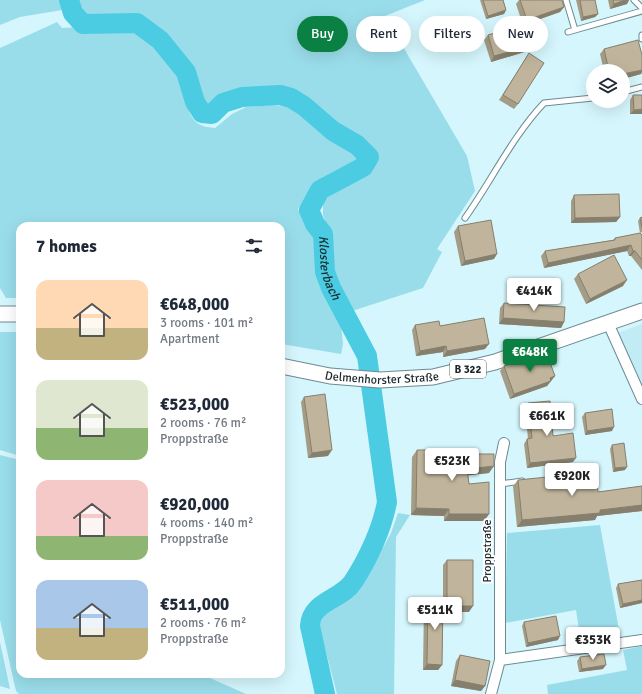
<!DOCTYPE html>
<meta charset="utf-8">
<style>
:root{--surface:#fff;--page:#f2f2f3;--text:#1f2937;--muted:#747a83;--accent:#0b8043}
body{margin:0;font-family:Signika,sans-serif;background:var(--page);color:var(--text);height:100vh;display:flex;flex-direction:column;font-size:15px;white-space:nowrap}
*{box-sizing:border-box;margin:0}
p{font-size:13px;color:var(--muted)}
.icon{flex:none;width:22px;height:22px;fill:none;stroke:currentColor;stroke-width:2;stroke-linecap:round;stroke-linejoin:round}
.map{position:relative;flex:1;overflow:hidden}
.side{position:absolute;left:16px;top:222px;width:269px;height:456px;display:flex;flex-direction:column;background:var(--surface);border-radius:12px;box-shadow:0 4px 16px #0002}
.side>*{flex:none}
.guide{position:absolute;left:297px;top:16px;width:285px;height:36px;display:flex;gap:8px}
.buttons{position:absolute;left:586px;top:64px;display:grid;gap:8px}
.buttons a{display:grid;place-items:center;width:44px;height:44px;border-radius:50%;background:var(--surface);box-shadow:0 4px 16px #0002;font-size:20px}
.price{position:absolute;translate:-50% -34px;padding:0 9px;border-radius:4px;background:#fff;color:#222;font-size:13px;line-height:26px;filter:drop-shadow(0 1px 2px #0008)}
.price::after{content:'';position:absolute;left:50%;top:24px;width:12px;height:9px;margin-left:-6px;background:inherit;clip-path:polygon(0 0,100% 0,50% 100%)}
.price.selected{background:var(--accent);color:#fff}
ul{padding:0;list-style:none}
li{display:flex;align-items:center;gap:12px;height:100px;padding:0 20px}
li span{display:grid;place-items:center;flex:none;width:112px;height:80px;border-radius:12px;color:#555}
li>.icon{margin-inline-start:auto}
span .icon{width:48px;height:48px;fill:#fffc;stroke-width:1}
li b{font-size:17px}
h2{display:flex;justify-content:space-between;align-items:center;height:48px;padding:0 20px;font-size:17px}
.pill{padding:0 14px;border-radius:18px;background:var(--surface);box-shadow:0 4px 16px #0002;font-size:14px;line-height:36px}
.pill.selected{background:var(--accent);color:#fff}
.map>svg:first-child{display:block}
.built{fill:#c1ecf5}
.green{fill:#9addea}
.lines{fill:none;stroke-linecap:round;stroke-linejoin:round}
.river{stroke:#4bcce2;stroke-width:20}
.lane-casing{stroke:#6c8b91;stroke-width:7}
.street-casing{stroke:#6c8b91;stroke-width:12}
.primary-casing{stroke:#6c8b91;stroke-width:17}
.lane{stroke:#fff;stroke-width:5}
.street{stroke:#fff;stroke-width:10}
.primary{stroke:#fff;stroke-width:15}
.wall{fill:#a59c86}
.shaded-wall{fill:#867f6d}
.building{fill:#c0b59c;stroke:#867f6d}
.labels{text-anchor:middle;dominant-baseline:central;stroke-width:4;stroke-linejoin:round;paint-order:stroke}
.shield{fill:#fff;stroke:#5f686a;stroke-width:1}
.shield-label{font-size:11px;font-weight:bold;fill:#1b272a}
.street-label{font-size:12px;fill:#1b272a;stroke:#fff}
.water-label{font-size:13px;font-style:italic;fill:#172d31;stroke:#fff}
</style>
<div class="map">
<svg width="642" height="694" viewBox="0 0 642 694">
<rect width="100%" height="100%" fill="#d4f6fc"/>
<path class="built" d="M642 324V385L618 333Z"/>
<path class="green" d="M0 0H60L62 10 20 17 0 25Z
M73 0H425L385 16 467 156 475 191 437 249 442 252 423 288 349 312 340 297 333 277 332 246 323 215V200L364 175 374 163 371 151 329 121 301 97 256 91 234 92 220 101 215 107 206 105 193 74 165 42 141 22H90L78 14Z
M57 22 62 28C82 27 106 24 126 29 146 34 176 65 182 84 185 96 186 111 195 121 201 127 208 127 215 128L232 114 246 107 272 105 287 107 304 116 322 132 359 154 357 160C329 174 314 179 298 209L315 239 316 274 330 305 341 324 343 344 341 354 281 344V226H20V295L19 298H6L0 288V48Z
M0 332H20V456L0 450Z
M0 455 20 460V674H201L246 694H19L16 691 0 620Z
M398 513 410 515 396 537 394 694H337L319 625 325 615 361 588 391 533Z
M600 525 620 635 581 642 576 610 505 623 507 533Z
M0 642 10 689 0 686Z
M642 646V694H548L547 685 627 670 623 650Z"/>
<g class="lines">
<path class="river" id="s1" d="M69 0 73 13 83 24 137 23 160 40 186 72 195 102 202 113 212 114 223 103 242 97 280 95 291 98 304 106 333 131 357 145 369 157 363 167 320 190 309 210 315 224 323 234 325 272 331 288 367 356 387 502C382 529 368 559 353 582 341 600 311 601 310 626L325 694"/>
<g class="lane-casing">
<path id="lane" d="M566 0 575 30
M634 0 642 8
M568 32 642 11
M642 35V39
M623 92 642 87
M465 218C492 180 512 137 544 103L593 98
M558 476 578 474
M500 484 522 481"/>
</g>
<g class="street-casing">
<path id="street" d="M608 323 642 399
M500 660 642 640
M491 694 500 660V462L504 443"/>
</g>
<g class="primary-casing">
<g id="primary">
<path d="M0 314H20"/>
<path id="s2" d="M281 366 330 376 380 380 433 377 495 362 642 311"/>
</g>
</g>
<use href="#lane" class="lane"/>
<use href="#street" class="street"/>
<use href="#primary" class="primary"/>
</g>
<path class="wall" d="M480 0H503L506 10 504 14 486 19Z
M519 0H562L564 7 560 12 523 25 516 4Z
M576 0H595L598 14 595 17 581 21Z
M608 0H629L627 4 610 9Z
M488 35 531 50 491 62 484 40Z
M604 49 642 55V73L641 74 623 79V71H604L600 54Z
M529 53 518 104 514 109 499 100Z
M633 95 642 114H630V100Z
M574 195 620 217 616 222 571 223V201Z
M642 217V232L640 233 638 221 640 218Z
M458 226 494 259 461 266 454 232Z
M642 235V270L631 256H629L627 251 544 268 541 256 545 251 613 240 615 238Z
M578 274 623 286 586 304 574 279Z
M504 303 564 322 561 328 499 324 500 308Z
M415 325 440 326 485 349 443 357V352L416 356 412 330Z
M504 366 555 376 547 386 510 399 500 371Z
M304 397 328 456 308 458 301 402Z
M528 403 553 436 573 462 527 468 524 444 527 439H528L525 408Z
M585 413 612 431 585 435 582 417Z
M612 445 625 470 613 472 610 449Z
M417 450 489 473 468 475 469 484 489 514 484 521H444V516L411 515 412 457Z
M518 480 598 492 642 486V511L597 516 595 520 517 527 513 486Z
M447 560 469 612H443L442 665 438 670H423L424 603 428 598H443V565Z
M642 580V603L620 608 616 588 618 584Z
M524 622 558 640 526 647 522 626Z
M460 655 485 686 481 691 451 686 456 661Z
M580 657 603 669 579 672 577 661Z"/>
<path class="shaded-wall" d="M625 0H629L627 4 610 9 614 4Z
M564 7 560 12 523 25 527 20Z
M506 10 504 14 486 19 488 16Z
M598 14 595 17 581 21 583 17Z
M535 45 531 50 491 62 494 56Z
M642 70 641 74 623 79V74Z
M642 109V114H630L634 110Z
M620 217 616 222 571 223 575 218Z
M631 245 627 251 544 268 548 263Z
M633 251H635L631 256H629Z
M497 254 494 259 461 266 465 261Z
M627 280 623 286 586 304 590 299Z
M503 318 564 322 561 328 499 324Z
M489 344 485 349 443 357 447 351Z
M446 346 443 352 416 356 420 351Z
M555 376 547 386 510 399 514 394Z
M614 427 612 431 585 435 587 431Z
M332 450 328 456 308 458 312 453Z
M576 458 573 462 527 468 530 463Z
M494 466 489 473 462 476 467 469Z
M627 467 625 470 613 472 615 468Z
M642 505V511L597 516 595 520 517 527 522 520Z
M416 508 449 509 444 516 411 515Z
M449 514H489L484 521H444Z
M642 600V603L620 608 623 604Z
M447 606H473L469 612H443Z
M560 636 558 640 526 647 528 643Z
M427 664 442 665 438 670H423Z
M606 665 603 669 579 672 582 669Z
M455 680 485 686 481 691 451 686Z"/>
<path class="building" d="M483 0H503L506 10 488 16Z
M520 0H562L564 7 527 20Z
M580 0H595L598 14 583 17Z
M613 0H625L614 4Z
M529 23 535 45 494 56 488 35Z
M638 40 642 55V70L623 74V71H609L604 49Z
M529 53 544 63 518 104 503 95Z
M633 95H642V109L634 110Z
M619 194 620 217 575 218 574 195Z
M642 217V227L640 218Z
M491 220 497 254 465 261 458 226Z
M640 233 642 235V260L635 251H633L631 245 548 263 545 251 615 240V238Z
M614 255 627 280 590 299 578 274Z
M504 303 565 307 564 322 503 318Z
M484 318 489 344 447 351 446 346 420 351 415 325 439 321 440 326Z
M546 352 555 376 550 378 551 381 514 394 504 366Z
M325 394 332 450 312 453 304 397Z
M550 401 553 436 573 433 576 458 530 463 527 439 532 438 528 403Z
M612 409 614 427 587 431 585 413Z
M624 443 627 467 615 468 612 445Z
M417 450H451V454H494V466L467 469 469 484 489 482V514H449V509L416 508Z
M596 472 598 492 642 486V505L600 510V513L522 520 518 480Z
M447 560H473V606H447Z
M642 580V600L623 604 618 584Z
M428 598H443L442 665 427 664Z
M556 616 560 636 528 643 524 622Z
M604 654 606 665 582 669 580 657Z
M460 655 490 661 485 686 455 680Z"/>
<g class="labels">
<rect class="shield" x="450" y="360" width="36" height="18" rx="3"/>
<g class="shield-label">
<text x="468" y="369">B 322</text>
</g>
<g class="street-label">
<text stroke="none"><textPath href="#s2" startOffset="102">Delmenhorster Straße</textPath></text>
<text transform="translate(487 551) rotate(-90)">Proppstraße</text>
</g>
<g class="water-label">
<text stroke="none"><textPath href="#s1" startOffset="536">Klosterbach</textPath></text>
</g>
</g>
</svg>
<div class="buttons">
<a><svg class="icon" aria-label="layers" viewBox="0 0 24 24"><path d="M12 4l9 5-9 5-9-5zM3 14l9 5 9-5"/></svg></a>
</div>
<b class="price" style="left:534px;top:312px">€414K</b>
<b class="price selected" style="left:530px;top:373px">€648K</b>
<b class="price" style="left:547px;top:437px">€661K</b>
<b class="price" style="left:452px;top:482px">€523K</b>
<b class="price" style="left:572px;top:497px">€920K</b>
<b class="price" style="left:435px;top:631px">€511K</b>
<b class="price" style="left:593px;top:661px">€353K</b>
<div class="guide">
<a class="pill selected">Buy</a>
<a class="pill">Rent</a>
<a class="pill">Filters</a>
<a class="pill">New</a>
</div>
<section class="side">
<h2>7 homes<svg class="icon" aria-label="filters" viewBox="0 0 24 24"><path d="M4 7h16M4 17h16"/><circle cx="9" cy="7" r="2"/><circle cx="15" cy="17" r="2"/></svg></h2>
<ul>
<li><span style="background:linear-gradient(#ffd9b3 60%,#c2b280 0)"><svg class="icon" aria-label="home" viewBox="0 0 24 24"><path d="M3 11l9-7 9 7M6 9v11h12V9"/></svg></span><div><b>€648,000</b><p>3 rooms · 101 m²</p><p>Apartment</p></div></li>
<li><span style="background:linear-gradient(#dfe7d0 60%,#8fb573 0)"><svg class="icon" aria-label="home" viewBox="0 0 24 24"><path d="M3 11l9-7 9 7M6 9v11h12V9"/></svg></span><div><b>€523,000</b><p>2 rooms · 76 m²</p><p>Proppstraße</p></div></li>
<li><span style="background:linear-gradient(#f6c9c9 70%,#8fb573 0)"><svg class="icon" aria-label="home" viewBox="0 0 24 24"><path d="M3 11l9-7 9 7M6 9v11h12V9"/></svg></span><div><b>€920,000</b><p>4 rooms · 140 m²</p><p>Proppstraße</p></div></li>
<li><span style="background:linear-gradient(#a9c7e8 60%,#c2b280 0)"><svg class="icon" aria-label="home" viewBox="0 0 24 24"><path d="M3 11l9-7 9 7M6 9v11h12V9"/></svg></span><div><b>€511,000</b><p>2 rooms · 76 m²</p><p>Proppstraße</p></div></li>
</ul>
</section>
</div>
